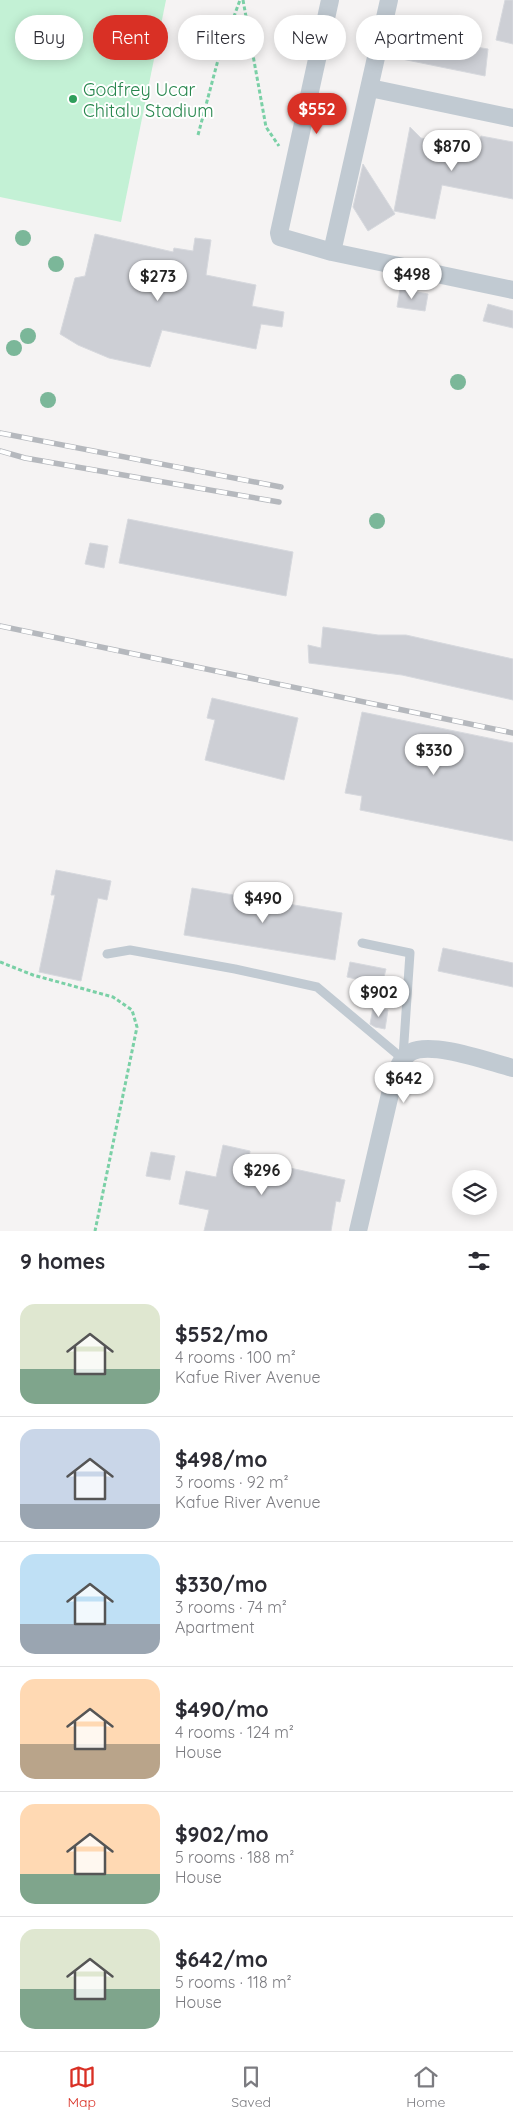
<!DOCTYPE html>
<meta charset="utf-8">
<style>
:root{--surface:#fff;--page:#f7f7f7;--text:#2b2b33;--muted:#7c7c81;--line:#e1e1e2;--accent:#d93025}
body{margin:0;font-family:Quicksand,sans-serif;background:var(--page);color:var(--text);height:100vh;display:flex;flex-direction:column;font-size:19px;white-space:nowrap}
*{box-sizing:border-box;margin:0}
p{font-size:16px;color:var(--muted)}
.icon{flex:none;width:28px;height:28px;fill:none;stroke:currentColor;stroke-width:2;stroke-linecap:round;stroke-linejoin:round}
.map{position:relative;height:1231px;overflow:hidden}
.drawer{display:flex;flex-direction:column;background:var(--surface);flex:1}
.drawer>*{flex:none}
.top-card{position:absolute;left:15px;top:15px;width:484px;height:45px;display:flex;gap:10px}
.controls{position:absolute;left:452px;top:1170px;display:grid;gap:10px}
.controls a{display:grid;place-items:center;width:45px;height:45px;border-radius:50%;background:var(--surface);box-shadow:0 2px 12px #0003;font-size:25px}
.price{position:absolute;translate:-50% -42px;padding:0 11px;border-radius:18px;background:#fff;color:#222;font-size:16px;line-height:32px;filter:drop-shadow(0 1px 2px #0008)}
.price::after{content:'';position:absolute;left:50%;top:30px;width:15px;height:11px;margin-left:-8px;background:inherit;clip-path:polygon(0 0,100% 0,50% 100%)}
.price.active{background:var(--accent);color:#fff}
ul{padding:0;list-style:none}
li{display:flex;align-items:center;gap:15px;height:125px;padding:0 20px}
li+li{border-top:1px solid var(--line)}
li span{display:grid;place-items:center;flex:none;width:140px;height:100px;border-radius:15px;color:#555}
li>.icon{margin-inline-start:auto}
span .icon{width:60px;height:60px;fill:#fffc;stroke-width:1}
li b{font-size:21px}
h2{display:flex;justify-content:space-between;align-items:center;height:60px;padding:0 20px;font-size:21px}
.pill{padding:0 18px;border-radius:22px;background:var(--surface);box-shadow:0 2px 12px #0003;font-size:18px;line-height:45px}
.pill.active{background:var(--accent);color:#fff}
.tabs{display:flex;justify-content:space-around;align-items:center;height:70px;border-top:1px solid var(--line);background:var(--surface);font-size:14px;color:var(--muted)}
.tabs a{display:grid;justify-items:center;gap:2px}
.tabs .active{color:var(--accent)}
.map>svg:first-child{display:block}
.green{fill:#c3f1d5}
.building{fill:#cdcfd5;stroke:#d7d9de}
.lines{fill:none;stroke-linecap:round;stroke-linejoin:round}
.path{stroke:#7ad0a6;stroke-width:3;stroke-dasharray:4 2.5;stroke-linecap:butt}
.service{stroke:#c1cad2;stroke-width:9}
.minor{stroke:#c1cad2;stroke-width:18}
.rail-casing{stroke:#b5b8bd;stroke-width:5.5}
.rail{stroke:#fff;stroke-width:4;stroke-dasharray:11;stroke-linecap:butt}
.tree{fill:#7bb799}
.leisure-dot{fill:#2e9e5b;stroke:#fff;stroke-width:2}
.labels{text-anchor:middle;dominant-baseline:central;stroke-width:4;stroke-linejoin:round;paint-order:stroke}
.leisure-label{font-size:18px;fill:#27864d;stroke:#fff;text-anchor:start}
</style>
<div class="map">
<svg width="513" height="1231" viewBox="0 0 513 1231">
<rect width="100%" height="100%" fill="#f5f3f3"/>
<path class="green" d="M0 0H166L121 222 0 197Z"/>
<path class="building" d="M505 0H513V44L496 40Z
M402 35 488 49 485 76 397 58Z
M410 127 421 138 478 149 481 136 513 142V199L442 185 435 219 394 211Z
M363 164 395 214 368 231 353 207Z
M95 234 173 252 174 248 193 251 195 238 211 240 206 275 256 285 252 306 284 312 282 327 261 324 256 349 162 330 150 367 109 358 78 345 60 334 75 278 85 276Z
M400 289 428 294 425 311 397 307Z
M488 304 513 311V328L483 321Z
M128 519 293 552 286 596 119 563Z
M90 543 108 546 104 568 85 564Z
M323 627 378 635H406L513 659V700L402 675 309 663 308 645 321 648Z
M212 698 298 718 284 780 205 760 215 720 207 718Z
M362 712 513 743V841L360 810 362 796 345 793Z
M56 870 111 881 107 900 98 898 81 981 39 972 55 895H51Z
M192 888 342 913 335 960 184 935Z
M443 948 513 963V987L438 971Z
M350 962 386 969 382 985 347 977Z
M373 1008 388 1010 385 1029 375 1027 370 1024Z
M223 1145 250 1151 249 1159 345 1180 340 1202 336 1201 331 1231H204L209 1210 179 1204 186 1171 216 1177Z
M151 1152 175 1156 170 1180 146 1176Z"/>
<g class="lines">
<path class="path" d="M243 0 266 127 279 146
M198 135 218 60 240 0
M0 962 33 975 113 997 132 1010 137 1027 95 1231"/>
<path class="service" d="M362 943 410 953 403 1057
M107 954 130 950 235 969 317 987 403 1059"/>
<path class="minor" d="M330 0 279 233 280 237 332 252 513 290
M370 88 513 118
M332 252 389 0
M358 1231 394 1077C398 1068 402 1057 411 1052 433 1041 489 1062 513 1068"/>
<g class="rail-casing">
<path id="rail" d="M0 433 281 487
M0 451 25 458 279 502
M0 626 513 733"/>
</g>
<use href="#rail" class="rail"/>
</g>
<g class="tree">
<circle cx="23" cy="238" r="8"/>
<circle cx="56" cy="264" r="8"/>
<circle cx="28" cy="336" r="8"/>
<circle cx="14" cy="348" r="8"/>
<circle cx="458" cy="382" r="8"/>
<circle cx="48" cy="400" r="8"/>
<circle cx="377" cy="521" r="8"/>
</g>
<circle class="leisure-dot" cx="73" cy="99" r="5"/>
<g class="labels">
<g class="leisure-label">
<text x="83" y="89">Godfrey Ucar<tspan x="83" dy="21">Chitalu Stadium</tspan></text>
</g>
</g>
</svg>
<div class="controls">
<a><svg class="icon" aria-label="layers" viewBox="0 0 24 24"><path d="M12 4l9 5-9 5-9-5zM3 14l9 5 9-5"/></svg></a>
</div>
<b class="price active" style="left:317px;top:135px">$552</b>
<b class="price" style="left:452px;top:172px">$870</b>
<b class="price" style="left:412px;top:300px">$498</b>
<b class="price" style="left:158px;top:302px">$273</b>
<b class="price" style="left:434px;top:776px">$330</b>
<b class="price" style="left:263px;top:924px">$490</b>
<b class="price" style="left:379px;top:1018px">$902</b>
<b class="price" style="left:404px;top:1104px">$642</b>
<b class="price" style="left:262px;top:1196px">$296</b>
<div class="top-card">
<a class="pill">Buy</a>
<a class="pill active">Rent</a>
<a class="pill">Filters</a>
<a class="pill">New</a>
<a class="pill">Apartment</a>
</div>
</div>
<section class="drawer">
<h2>9 homes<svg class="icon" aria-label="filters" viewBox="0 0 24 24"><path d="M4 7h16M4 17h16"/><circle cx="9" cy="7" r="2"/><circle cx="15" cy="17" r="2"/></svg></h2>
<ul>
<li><span style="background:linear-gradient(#dfe7d0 65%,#7fa58c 0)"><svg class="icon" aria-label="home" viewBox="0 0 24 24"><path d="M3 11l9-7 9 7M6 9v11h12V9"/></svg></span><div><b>$552/mo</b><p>4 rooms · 100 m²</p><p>Kafue River Avenue</p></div></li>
<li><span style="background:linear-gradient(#c9d6e8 75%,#9aa5b1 0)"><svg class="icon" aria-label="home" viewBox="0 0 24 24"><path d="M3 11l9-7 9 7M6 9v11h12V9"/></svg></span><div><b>$498/mo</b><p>3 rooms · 92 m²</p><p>Kafue River Avenue</p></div></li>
<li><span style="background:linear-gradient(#bfe0f5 70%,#9aa5b1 0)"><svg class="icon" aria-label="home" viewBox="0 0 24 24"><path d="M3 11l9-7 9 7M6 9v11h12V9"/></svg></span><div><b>$330/mo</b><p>3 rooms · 74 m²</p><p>Apartment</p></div></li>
<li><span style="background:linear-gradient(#ffd9b3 65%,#b9a48a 0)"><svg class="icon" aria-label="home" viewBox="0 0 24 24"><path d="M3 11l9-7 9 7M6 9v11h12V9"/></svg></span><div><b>$490/mo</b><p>4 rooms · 124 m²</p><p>House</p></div></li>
<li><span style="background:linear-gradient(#ffd9b3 70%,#7fa58c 0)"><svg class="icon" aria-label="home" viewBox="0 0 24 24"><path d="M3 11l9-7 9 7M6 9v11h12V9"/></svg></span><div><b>$902/mo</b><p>5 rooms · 188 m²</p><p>House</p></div></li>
<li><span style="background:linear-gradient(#dfe7d0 60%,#7fa58c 0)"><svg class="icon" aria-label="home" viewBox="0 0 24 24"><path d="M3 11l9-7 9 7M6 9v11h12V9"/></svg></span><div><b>$642/mo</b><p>5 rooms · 118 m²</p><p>House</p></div></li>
</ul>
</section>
<nav class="tabs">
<a class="active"><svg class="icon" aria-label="map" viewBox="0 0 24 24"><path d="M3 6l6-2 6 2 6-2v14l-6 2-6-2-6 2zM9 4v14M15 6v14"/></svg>Map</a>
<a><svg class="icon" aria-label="saved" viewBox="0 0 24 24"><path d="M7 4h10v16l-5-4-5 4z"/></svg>Saved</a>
<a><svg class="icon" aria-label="home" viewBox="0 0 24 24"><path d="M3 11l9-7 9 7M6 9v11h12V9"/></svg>Home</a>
</nav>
